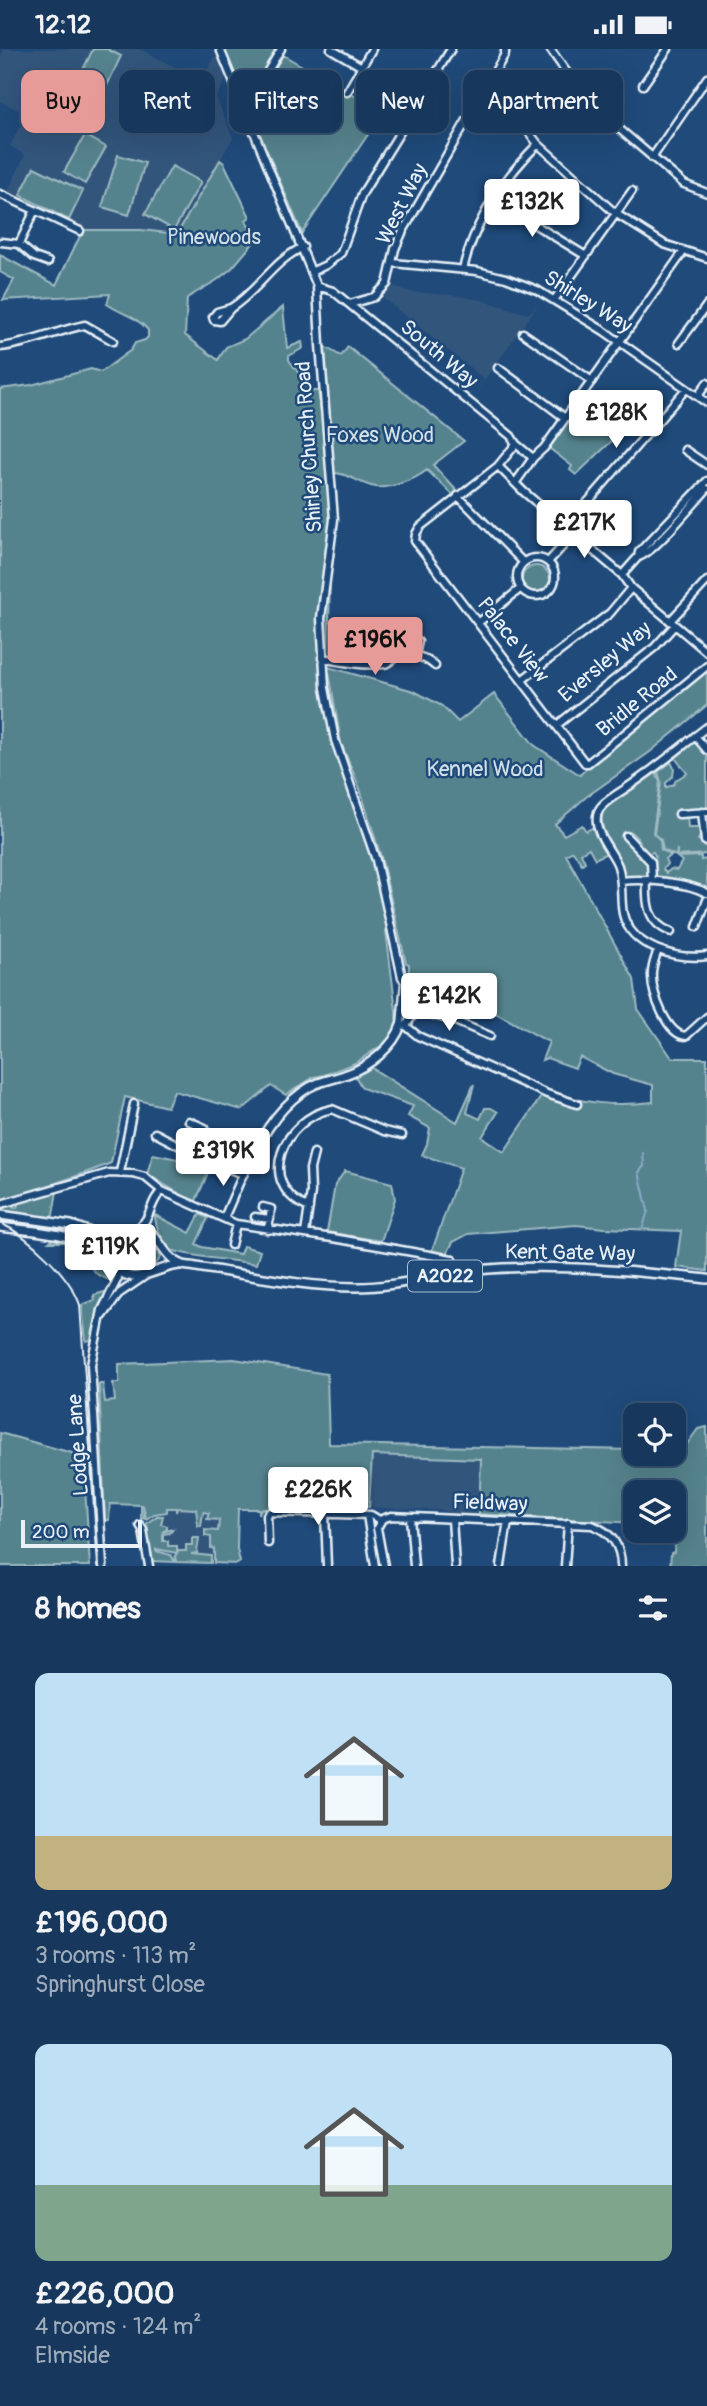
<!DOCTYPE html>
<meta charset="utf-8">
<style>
:root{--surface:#17385c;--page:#203f62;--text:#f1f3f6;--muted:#9eacbb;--line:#365272;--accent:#e69b98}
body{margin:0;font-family:Pangolin,sans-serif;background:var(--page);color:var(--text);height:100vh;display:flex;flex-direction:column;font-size:26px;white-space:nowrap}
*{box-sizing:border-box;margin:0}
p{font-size:23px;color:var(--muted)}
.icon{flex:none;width:38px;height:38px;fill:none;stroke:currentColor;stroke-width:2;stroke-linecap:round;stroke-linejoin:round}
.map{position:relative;height:1517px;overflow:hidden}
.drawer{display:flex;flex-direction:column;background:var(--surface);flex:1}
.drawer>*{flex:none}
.guide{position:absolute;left:21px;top:21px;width:665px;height:63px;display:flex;gap:14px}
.fabs{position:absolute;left:623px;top:1354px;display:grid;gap:14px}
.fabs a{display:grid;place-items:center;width:63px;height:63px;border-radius:14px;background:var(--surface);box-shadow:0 7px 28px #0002,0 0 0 2px var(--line);font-size:35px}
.scale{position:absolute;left:21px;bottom:18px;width:121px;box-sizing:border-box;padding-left:7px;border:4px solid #e8f1f8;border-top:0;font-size:19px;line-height:24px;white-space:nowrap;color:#e8f1f8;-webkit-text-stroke:5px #1f4a7a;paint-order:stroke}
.price{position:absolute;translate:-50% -60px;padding:0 16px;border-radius:7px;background:#fff;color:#222;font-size:23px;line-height:46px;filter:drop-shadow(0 2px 4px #0008)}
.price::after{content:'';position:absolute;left:50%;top:42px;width:21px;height:16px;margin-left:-10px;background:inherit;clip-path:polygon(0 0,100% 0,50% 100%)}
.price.on{background:var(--accent);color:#111}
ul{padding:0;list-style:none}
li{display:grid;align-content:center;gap:14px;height:371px;padding:0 35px}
li span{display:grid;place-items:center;height:217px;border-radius:14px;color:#555}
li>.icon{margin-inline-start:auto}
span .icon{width:126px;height:126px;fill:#fffc;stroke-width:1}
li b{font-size:30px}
h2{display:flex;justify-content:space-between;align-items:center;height:84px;padding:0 35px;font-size:30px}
.tag{padding:0 24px;border-radius:14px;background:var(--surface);box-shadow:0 7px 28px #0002,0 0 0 2px var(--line);font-size:24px;line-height:63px}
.tag.on{background:var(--accent);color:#111}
.status{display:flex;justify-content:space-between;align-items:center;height:49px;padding:0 35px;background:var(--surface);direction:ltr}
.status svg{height:19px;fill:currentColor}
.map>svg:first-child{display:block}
.built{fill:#33557c}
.green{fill:#54838d;stroke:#9ebac2;stroke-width:2}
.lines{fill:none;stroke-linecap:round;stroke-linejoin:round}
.stream{stroke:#8aaac8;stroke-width:2}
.minor-casing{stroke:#e8f1f8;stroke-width:11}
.major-casing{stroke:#e8f1f8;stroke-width:12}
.minor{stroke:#1f4a7a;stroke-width:6}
.major{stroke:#1f4a7a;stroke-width:7}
.tram{stroke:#e8f1f8;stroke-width:2}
.labels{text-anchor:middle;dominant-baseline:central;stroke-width:5;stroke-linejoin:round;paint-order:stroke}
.shield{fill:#1f4a7a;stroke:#acbfd2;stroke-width:2}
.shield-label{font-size:19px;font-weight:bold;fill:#e8f1f8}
.street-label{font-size:21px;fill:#e8f1f8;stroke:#1f4a7a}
.park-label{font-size:21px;fill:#d2e0e8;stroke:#1f4a7a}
</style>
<div class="status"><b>12:12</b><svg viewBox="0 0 49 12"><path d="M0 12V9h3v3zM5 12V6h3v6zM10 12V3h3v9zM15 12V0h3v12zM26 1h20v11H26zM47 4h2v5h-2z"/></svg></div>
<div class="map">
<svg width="707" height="1517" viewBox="0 0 707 1517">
<rect width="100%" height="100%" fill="#1f4a7a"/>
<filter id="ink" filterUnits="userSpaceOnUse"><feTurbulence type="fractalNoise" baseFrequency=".0143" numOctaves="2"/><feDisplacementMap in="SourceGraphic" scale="14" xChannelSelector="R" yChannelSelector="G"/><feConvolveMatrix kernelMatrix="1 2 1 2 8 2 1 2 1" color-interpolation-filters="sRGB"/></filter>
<g filter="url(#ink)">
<path class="built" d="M4 0H139L201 31 218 3 228 27 216 48 233 89 177 185 141 181H83L7 144 25 106 10 97 26 65 0 52V9Z
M393 237 411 243 452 246 482 251 528 265 540 253 471 350 484 330 383 249Z
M325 1404 482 1410 479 1465 477 1467 459 1466 438 1461 362 1458 359 1463 323 1461Z
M120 1455 238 1460V1515L151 1512 144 1456Z"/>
<path class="green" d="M93 0H107L121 7 104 43 78 31Z
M224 0H277L254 41 245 35 241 41Z
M283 6 383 63 302 184 250 62Z
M85 86 106 98 85 135 64 123Z
M118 106 145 114 129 166 102 158Z
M220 111 224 114 250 168 246 171 255 192 232 219 217 231 187 249 185 286 218 311 226 298 245 290 283 258 287 299 302 293 303 299 289 307V311L312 342H318L332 439 328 618 414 642 442 657 458 673 494 645 534 696 580 726 591 714 703 622 707 624V656L650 703 586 748 555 775 564 786 582 776 586 782 594 778 607 804 595 810 589 799 581 804 585 813 582 815 573 802 566 806 634 930 638 960 672 1009H707V1222L676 1218 681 1182 604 1179 576 1176 468 1185 453 1193 447 1205 432 1202 461 1119 422 1106 427 1095 430 1079 408 1067 413 1057 362 1039 354 1025 370 1018 457 1073 474 1035 467 1064 480 1070 485 1059H491L498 1063 482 1088 504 1103 545 1042C583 1054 613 1058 653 1053V1036L613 1025 580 1008 575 1019 547 1009 542 1011 549 993C517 977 467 942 431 945L421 959 416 958 413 962H407L409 915 406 914 381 808 360 740 341 694 329 623 327 656 356 758V765L359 763 377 820 390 880 386 882 396 961 397 986 355 1014 324 1026 314 1028 286 1046 271 1037 242 1061 174 1042 167 1058 125 1048 111 1114C75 1129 38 1140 0 1151V340L31 336 91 320 101 323 131 301 135 294 145 291 148 288V281C136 267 121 265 107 255L110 245 3 251 14 231 0 223V206L56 236 83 181H141L177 185Z
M172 117 201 133 174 181 145 165Z
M34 118 83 142 69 171 20 146Z
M325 298 341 307 348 298 464 392 433 416 457 442 453 446 427 421C416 430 391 440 376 438 361 436 349 424 334 424Z
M574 364 593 378 616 388 576 426 570 421 572 417 549 399Z
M522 531a14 14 0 1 1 28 0a14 14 0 1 1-28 0Z
M693 694H697L707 707V761L679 760V768H687L688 779H701V786L698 791 707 794V805L677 807V800L676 807 663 801 661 791 654 785 661 733 658 723 671 713 674 719 673 727 666 734V739L674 735 676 731 687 724 675 709Z
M656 724 660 733 653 784 660 791 661 801 671 807 665 810 667 815 663 820 666 824 671 820 677 821 682 812 677 808 701 807V811L707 810V842L686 836V832L661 828 660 831 654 830 653 812 656 808 653 803 646 805 638 797 640 792 631 783H625L622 786 650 817 648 828 626 829C623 822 621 814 618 807 610 792 596 777 604 760Z
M153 1105 197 1114 210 1119 195 1154 147 1125Z
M345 1122 392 1134 395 1150 381 1192 327 1183 335 1136Z
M57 1142 53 1166 50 1169 0 1161V1157L10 1155 14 1159 17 1158 20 1152Z
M200 1165 208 1169 196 1195 202 1198 240 1205 243 1197 260 1202 256 1215C240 1212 179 1207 170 1200 162 1193 155 1176 155 1166L190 1184Z
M138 1182 149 1185 161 1208 153 1219 133 1227C124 1221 100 1201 115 1189 121 1185 132 1184 138 1182Z
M53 1190H56C79 1195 114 1203 113 1233L98 1226 65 1193H49Z
M108 1242 95 1273 91 1291 86 1292 82 1256 95 1251 94 1246Z
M234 1310 327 1325 329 1395 635 1401V1405H674V1402H682L698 1380 707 1378V1517H670L671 1504 674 1503 675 1490 678 1489V1476L674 1475V1444H635V1474L479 1465 481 1410 372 1406 369 1458H361L359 1463 274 1460 266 1464 265 1460H261L259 1465V1460H238L237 1500 240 1513 237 1515 214 1514V1500L211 1499V1488L205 1487V1481L218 1482 219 1471 207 1470 209 1464 203 1463 201 1477H198L196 1460 177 1459 176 1463V1459H167V1463L154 1465 146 1470 143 1456 144 1469 141 1470V1456L110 1455 109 1471 105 1472 99 1335H103L105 1353 115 1352 113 1334H119V1315Z
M0 1384 83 1407 90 1517H0Z
M157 1467H163L161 1475 167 1477V1480L162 1483 173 1480 170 1484 163 1485V1492H168V1497H177V1502H186V1496H192V1489H199L197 1504 191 1505 211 1507V1514L176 1513 175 1507 177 1504 156 1500V1502L171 1506 175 1513 151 1512 147 1474Z"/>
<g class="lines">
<path class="stream" d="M643 1104 644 1117 639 1123 648 1162 643 1178"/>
<g class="minor-casing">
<path id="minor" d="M220 0 317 237 320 296 334 470 321 569 325 639 335 691 376 811 402 928 405 933 401 976 406 977 416 961 455 972 490 987
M331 0 362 18
M550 0 577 38 597 61 684 135 707 144
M491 34 538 95 615 164 664 195 707 209
M643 36 668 0
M347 43 372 0
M245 60 281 0
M652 109 707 29
M0 145 80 182
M493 150 586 207
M35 161 19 195 34 208 48 213
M1 193 19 195
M393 214 477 222 506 229 537 241 604 282 707 354
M463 220C475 171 503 130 538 95
M313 222 326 216 341 204 362 145 451 0
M317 237 333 242 511 387 516 395 533 409
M555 250 632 142
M350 255 374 248 387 235 395 200 402 184 505 5V0
M231 259C259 241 272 213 303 198
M231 259 220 272 214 271 213 268 217 263Z
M523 284 592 332
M679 294 707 256
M0 298C30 295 55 282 85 276L113 292
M498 319 565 369
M698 347 707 334
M616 359 650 383
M516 395 498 417 420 478 416 485 415 492 585 714H588L602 703 707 617
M685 401 707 416
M498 417 524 443 622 526 631 539 707 603
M516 433 533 409 544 399 684 202
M458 447 523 513
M566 478 686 340
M638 508 639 503 707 432
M517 528a19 19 0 1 1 38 0a19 19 0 1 1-38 0Z
M548 513 574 485
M622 526 638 508C653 505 694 454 707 440
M670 572 707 532
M478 574 520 540
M415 607 418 592
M322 609C341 613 364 617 384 615 391 614 392 608 398 606 410 602 426 609 435 617
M522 631 610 564 631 539
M557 676 655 598 675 576
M707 678C677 701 649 725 617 745 610 750 601 755 598 763 591 782 612 801 618 817 623 833 620 849 623 865 631 899 677 911 707 907
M695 687 707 701
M702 763 705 792
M679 765 707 763
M626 787 651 813 652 831
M647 831C646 854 647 874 671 883
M621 832C645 829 686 833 707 844
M697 878 707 851
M658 901C655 910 651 918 652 928 652 945 667 986 686 987L707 968
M406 977 418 987 547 1045 577 1055
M189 1072 205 1079
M155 1084 211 1113 243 1125 224 1169
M187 1100 197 1076
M120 1123 134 1055
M1 1155 109 1124 133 1125 145 1128 162 1142 236 1175 333 1189 452 1210
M263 1158 271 1160 268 1181
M309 1159C253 1135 284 1069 332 1060L384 1082 402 1086
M255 1168 270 1170
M139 1178C152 1169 150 1151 162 1142
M305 1185 311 1143 310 1120 314 1104
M231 1196 236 1175
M103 1267 120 1244 145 1227
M325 1464 327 1517
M367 1466 375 1517
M410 1468 414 1517
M452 1470 455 1517
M140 1476 143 1481 149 1517
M268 1494 267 1466 270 1463 371 1466 381 1472
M103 1517 91 1316 102 1261 118 1229 117 1220
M384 1517 377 1479 382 1470 391 1467 592 1476C611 1483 621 1497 621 1517
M501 1517 508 1472
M565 1517 568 1474"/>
</g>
<g class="major-casing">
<path id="major" d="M243 1125C259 1093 273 1064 302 1043 318 1031 330 1032 347 1025 368 1018 394 998 401 976
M0 1166 71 1176 104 1188 144 1178C161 1188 163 1209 183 1216 240 1224 300 1238 357 1238 402 1238 445 1223 489 1220 561 1215 635 1222 707 1230
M0 1178C40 1183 79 1183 111 1210
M111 1188C107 1195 107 1201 110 1209 127 1244 152 1219 179 1216"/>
</g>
<use href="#minor" class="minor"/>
<use href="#major" class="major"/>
<path class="tram" d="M0 1174C29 1187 70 1226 80 1256L98 1517"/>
</g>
</g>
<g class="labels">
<rect class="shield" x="408" y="1211.5" width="74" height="31" rx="5"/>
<g class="shield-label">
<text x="445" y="1227">A2022</text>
</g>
<g class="street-label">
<text transform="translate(402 155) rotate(-63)">West Way</text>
<text transform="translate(588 253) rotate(32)">Shirley Way</text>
<text transform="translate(439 305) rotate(40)">South Way</text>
<text transform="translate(309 398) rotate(-94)">Shirley Church Road</text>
<text transform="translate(513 591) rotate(52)">Palace View</text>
<text transform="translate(605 613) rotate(-40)">Eversley Way</text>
<text transform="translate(637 653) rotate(-39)">Bridle Road</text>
<text transform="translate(570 1204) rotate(1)">Kent Gate Way</text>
<text transform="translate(78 1396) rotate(-94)">Lodge Lane</text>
<text transform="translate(490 1454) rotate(2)">Fieldway</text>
</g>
<g class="park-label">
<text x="214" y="188">Pinewoods</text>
<text x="380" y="386">Foxes Wood</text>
<text x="485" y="720">Kennel Wood</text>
</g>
</g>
</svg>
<div class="fabs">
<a><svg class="icon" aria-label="locate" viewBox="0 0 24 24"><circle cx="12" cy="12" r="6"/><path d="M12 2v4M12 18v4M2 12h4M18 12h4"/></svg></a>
<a><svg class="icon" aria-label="layers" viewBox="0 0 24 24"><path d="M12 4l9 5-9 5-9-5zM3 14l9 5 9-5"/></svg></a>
</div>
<div class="scale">200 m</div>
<b class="price" style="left:532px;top:190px">£132K</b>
<b class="price" style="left:616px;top:401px">£128K</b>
<b class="price" style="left:584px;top:511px">£217K</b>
<b class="price on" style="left:375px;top:628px">£196K</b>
<b class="price" style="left:449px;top:984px">£142K</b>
<b class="price" style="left:223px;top:1139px">£319K</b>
<b class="price" style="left:110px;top:1235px">£119K</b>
<b class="price" style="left:318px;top:1478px">£226K</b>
<div class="guide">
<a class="tag on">Buy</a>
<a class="tag">Rent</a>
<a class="tag">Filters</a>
<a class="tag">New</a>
<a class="tag">Apartment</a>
</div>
</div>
<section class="drawer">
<h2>8 homes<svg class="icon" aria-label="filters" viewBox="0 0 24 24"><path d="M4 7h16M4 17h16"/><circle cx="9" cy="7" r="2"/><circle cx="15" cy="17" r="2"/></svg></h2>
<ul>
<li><span style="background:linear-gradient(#bfe0f5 75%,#c2b280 0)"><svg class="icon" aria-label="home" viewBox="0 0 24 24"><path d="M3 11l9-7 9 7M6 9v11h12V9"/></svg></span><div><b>£196,000</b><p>3 rooms · 113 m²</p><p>Springhurst Close</p></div></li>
<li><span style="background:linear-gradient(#bfe0f5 65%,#7fa58c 0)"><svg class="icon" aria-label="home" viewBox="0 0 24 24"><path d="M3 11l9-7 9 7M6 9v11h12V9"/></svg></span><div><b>£226,000</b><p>4 rooms · 124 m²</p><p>Elmside</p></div></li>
</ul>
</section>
